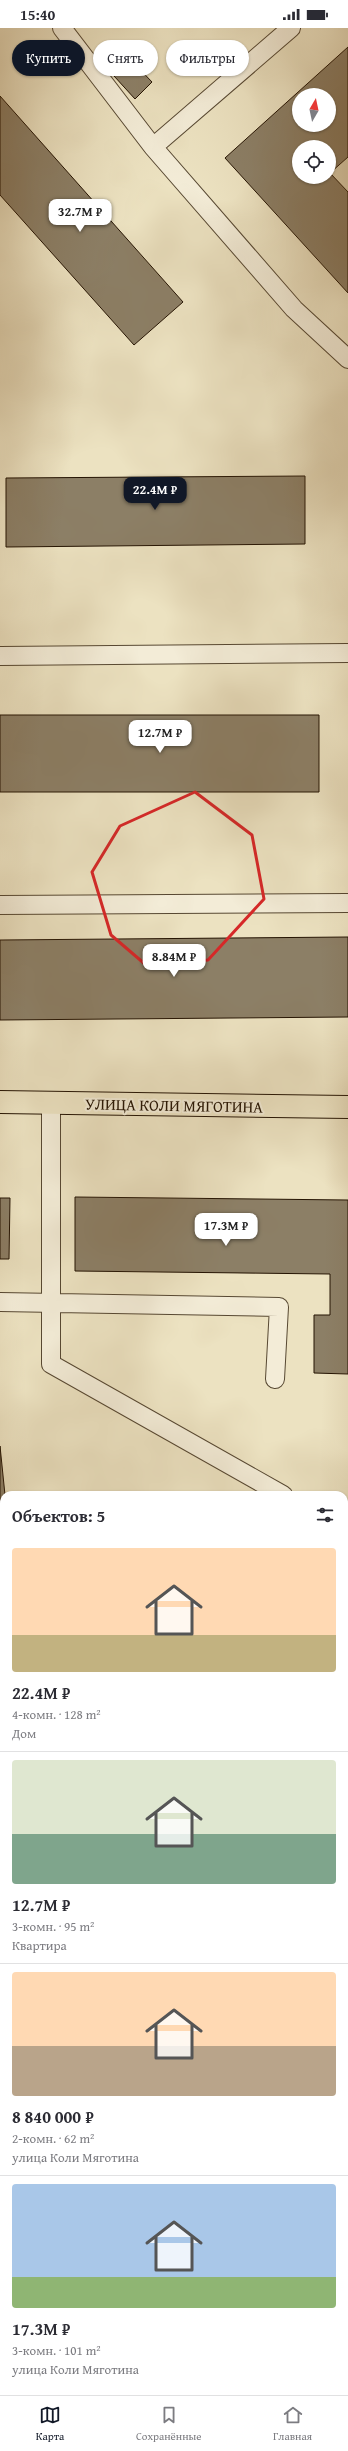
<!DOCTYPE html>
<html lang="ru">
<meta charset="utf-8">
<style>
:root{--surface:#fff;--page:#f7f7f7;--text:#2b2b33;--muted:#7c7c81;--line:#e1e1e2;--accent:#111827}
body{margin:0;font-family:"Gentium Book Plus",serif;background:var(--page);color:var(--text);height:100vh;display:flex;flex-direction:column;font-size:15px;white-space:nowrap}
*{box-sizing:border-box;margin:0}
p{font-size:13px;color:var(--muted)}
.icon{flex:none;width:22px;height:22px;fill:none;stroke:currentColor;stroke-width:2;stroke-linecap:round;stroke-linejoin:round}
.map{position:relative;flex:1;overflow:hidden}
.panel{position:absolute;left:0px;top:1463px;width:348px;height:904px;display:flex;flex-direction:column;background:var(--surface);border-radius:12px 12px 0 0;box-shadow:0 1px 3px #0004}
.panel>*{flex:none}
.guide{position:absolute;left:12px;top:12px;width:324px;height:36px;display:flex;gap:8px}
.needle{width:26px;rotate:9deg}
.fabs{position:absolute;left:292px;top:60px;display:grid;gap:8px}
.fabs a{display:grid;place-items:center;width:44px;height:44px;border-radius:50%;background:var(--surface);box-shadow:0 1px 3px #0004;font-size:20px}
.price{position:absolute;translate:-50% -34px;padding:0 9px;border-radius:8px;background:#fff;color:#222;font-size:13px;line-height:26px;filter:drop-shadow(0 1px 2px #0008)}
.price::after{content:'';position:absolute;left:50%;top:24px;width:12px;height:9px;margin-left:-6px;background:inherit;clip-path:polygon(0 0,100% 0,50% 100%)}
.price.selected{background:var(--accent);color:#fff}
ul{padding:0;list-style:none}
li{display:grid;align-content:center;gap:8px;height:212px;padding:0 12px}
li+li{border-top:1px solid var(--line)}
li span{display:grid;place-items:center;height:124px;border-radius:4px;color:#555}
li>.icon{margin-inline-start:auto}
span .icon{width:72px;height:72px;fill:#fffc;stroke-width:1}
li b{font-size:17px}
h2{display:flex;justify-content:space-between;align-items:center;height:48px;padding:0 12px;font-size:17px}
.tag{padding:0 14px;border-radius:18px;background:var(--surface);box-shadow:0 1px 3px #0004;font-size:14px;line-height:36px}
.tag.selected{background:var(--accent);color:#fff}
.status{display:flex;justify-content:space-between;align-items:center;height:28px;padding:0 20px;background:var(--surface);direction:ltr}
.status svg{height:11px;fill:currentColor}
.dock{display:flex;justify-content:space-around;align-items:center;height:56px;border-top:1px solid var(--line);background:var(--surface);font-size:11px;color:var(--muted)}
.dock a{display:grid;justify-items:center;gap:2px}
.dock .selected{color:var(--accent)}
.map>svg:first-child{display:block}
.building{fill:#8c7f66;stroke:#251403;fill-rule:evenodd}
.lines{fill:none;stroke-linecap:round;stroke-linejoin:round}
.service-casing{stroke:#574832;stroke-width:20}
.primary-casing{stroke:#251403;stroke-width:24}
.service{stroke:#f3ecd7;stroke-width:18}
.primary{stroke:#ece2c1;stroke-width:22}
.marked{fill:none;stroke:#d62828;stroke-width:3;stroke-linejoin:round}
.labels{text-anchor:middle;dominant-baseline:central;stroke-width:4;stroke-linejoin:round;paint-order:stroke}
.street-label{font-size:16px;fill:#251403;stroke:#f3ecd7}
</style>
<div class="status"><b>15:40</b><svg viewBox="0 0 49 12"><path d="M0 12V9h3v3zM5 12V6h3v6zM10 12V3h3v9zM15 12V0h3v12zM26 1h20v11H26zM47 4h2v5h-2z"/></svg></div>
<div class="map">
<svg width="348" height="2367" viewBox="0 0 348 2367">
<rect width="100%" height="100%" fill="#ece2c1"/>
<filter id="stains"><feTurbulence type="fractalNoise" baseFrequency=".005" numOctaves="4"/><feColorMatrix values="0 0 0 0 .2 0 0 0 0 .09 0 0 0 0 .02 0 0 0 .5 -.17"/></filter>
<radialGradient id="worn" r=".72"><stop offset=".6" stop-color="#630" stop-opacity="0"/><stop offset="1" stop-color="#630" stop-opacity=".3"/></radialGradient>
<path class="building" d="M348 19V129L330 145 348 164V265L225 130ZM299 67H329V97H299ZM299 119H329V149H299Z
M131 32 152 54 135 71 114 48Z
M0 68 183 274 134 317 0 167Z
M305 448V516L6 519V450Z
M0 687H319V764H0Z
M348 909V989L0 992V912Z
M75 1169 348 1172V1346L314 1345V1287H330V1246L75 1243Z
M0 1170H10L9 1231H0Z
M0 1418 5 1467 4 1485H0Z
M344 1537 348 1544V1576L344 1578Z
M4 1697V1783L0 1785V1700Z
M348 1813V1906L344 1908V1816Z
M348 2051V2099L344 2093V2053Z
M348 2103V2144L344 2147V2106Z
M178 2363H253L256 2367H180Z"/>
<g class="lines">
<g class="service-casing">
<path id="service" d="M62 0 153 119
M291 0 153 119 294 281 348 331
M0 628 348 625
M0 877 348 875
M51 1075V1336L283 1467
M0 1274 279 1279 275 1351
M0 1665 4 1662
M344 1777 348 1775
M0 1984 4 1981
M0 2117 4 2123
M0 2326 4 2333
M22 2363 24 2367
M153 2363 155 2367"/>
</g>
<g class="primary-casing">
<path id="primary" d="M0 1074 348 1079"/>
</g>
<use href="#service" class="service"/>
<use href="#primary" class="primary"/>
</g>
<path class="marked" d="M195 764 252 807 264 871 208 932 146 937 111 907 92 844 120 798Z"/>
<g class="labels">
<g class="street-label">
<text transform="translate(174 1077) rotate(1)">УЛИЦА КОЛИ МЯГОТИНА</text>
</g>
</g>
<rect width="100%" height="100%" filter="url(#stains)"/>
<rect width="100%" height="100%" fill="url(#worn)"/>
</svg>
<div class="fabs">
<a><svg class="needle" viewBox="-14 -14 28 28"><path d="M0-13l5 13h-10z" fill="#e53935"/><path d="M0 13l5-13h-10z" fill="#7c7c81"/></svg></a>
<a><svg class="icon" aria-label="locate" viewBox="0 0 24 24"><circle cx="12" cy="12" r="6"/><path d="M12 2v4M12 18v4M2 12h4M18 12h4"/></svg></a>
</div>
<b class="price" style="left:80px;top:205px">32.7M ₽</b>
<b class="price selected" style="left:155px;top:483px">22.4M ₽</b>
<b class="price" style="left:160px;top:726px">12.7M ₽</b>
<b class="price" style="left:174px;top:950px">8.84M ₽</b>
<b class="price" style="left:226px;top:1219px">17.3M ₽</b>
<div class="guide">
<a class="tag selected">Купить</a>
<a class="tag">Снять</a>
<a class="tag">Фильтры</a>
</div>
<section class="panel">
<h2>Объектов: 5<svg class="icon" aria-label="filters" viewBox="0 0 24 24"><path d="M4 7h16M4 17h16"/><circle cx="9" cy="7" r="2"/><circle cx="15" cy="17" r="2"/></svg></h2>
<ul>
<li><span style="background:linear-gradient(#ffd9b3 70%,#c2b280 0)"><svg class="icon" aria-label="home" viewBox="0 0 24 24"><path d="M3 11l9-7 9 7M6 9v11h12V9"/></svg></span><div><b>22.4M ₽</b><p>4-комн. · 128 m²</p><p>Дом</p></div></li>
<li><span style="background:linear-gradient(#dfe7d0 60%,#7fa58c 0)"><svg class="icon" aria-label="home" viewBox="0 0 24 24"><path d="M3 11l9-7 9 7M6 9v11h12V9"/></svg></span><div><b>12.7M ₽</b><p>3-комн. · 95 m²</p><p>Квартира</p></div></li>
<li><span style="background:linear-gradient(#ffd9b3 60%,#b9a48a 0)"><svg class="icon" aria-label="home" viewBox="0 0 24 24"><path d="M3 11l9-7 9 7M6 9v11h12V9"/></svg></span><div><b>8 840 000 ₽</b><p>2-комн. · 62 m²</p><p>улица Коли Мяготина</p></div></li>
<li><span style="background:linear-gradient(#a9c7e8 75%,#8fb573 0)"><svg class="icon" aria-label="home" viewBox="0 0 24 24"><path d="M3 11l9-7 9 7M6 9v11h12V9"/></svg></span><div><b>17.3M ₽</b><p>3-комн. · 101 m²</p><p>улица Коли Мяготина</p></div></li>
</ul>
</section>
</div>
<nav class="dock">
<a class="selected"><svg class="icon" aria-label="map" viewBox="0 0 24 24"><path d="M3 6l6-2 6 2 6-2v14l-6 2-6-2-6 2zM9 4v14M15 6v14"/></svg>Карта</a>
<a><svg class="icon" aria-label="saved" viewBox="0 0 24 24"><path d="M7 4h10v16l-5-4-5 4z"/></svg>Сохранённые</a>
<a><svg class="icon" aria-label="home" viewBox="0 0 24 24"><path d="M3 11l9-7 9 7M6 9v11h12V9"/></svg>Главная</a>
</nav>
